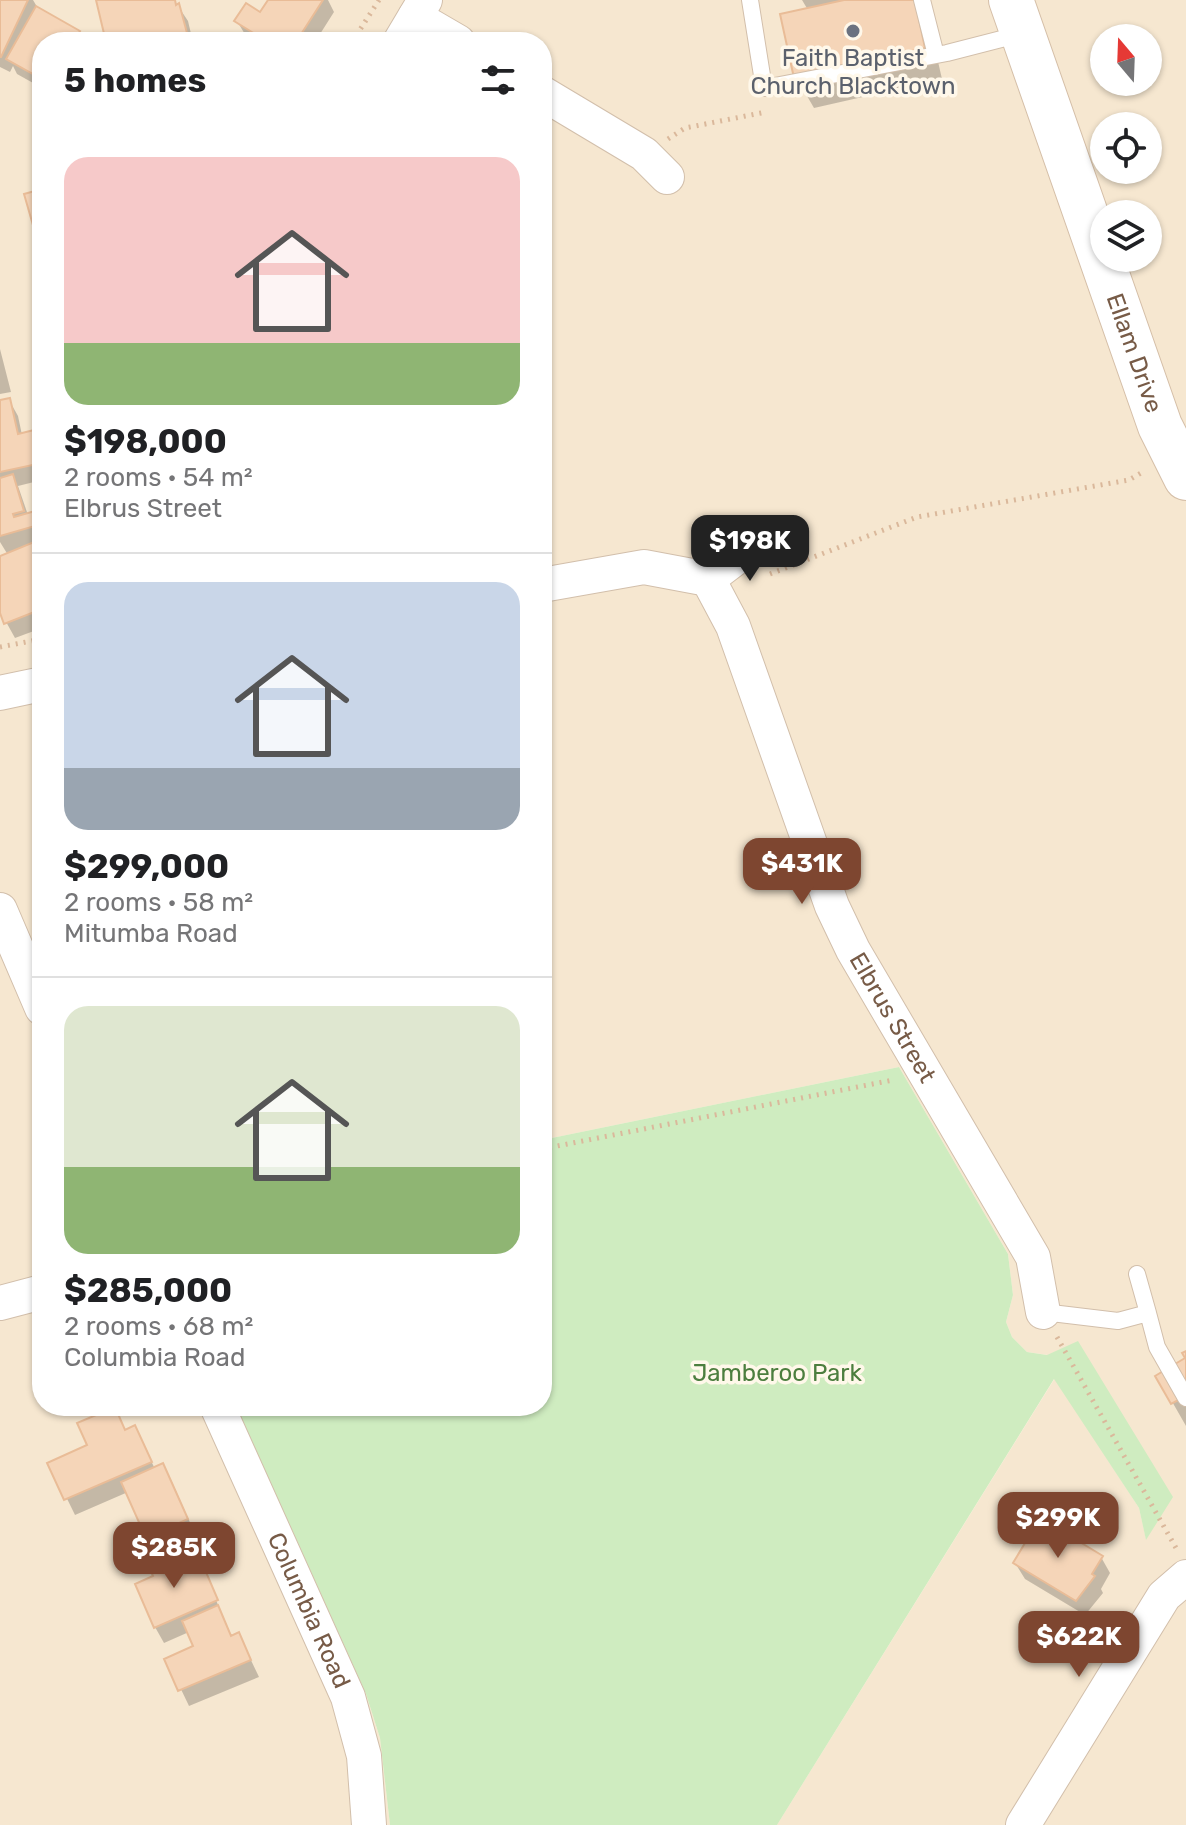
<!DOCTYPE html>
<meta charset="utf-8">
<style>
:root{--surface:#fff;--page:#f2f2f2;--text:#202124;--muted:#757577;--line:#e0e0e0;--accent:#7e4630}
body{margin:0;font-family:Rubik,sans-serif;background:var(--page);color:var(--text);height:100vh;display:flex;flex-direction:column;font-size:30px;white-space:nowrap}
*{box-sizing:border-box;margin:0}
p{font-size:26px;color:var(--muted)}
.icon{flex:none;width:44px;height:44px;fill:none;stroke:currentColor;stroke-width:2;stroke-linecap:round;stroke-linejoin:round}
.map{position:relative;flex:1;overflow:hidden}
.panel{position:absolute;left:32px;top:32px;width:520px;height:1384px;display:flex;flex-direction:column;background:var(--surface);border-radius:32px;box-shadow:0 2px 6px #0004}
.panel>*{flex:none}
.needle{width:52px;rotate:341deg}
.tools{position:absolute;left:1090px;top:24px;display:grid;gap:16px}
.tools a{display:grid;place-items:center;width:72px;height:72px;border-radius:50%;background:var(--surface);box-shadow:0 2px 6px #0004;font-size:40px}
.price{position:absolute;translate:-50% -68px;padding:0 18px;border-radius:16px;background:var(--accent);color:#fff;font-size:26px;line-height:52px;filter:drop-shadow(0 2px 4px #0008)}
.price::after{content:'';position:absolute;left:50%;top:48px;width:24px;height:18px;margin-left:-12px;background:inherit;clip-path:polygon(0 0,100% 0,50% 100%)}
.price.on{background:#222;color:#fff}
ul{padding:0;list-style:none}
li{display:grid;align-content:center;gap:16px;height:424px;padding:0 32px}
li+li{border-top:2px solid var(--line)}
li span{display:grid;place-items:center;height:248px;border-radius:24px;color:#555}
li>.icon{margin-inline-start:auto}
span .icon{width:144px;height:144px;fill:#fffc;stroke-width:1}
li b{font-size:34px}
h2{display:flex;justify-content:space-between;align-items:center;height:96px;padding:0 32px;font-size:34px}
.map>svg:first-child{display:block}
.residential{fill:#f6e7d0;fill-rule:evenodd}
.green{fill:#cfecc0}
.shadow{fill:#0003}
.building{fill:#f5d5b8;stroke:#e9bc97;stroke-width:2}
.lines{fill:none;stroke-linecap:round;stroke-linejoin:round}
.lane-casing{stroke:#d2bfab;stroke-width:18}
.street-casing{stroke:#d2bfab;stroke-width:36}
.secondary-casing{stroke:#d5bfa8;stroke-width:46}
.path{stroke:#dab89b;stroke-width:5;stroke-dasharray:2 6;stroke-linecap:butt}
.lane{stroke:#fff;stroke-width:16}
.street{stroke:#fff;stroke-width:34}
.secondary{stroke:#fff;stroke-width:44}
.worship-dot{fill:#6b7280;stroke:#fff8ea;stroke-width:3}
.labels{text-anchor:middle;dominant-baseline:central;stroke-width:7;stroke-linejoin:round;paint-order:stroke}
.worship-label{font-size:24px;fill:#5b616d;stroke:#fff8ea}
.street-label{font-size:24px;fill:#775b47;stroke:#fff8ea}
.park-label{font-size:24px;fill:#4c7e3e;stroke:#fff8ea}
</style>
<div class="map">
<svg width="1186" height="1825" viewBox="0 0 1186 1825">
<rect width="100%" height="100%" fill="#fef5e2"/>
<path class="residential" d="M0 0H1186V1825H777L1055 1378 1139 1508 1146 1539 1172 1497 1062 1350 1048 1355 1027 1352 1012 1337 1006 1322 1013 1295 1008 1254 899 1067 542 1140V42H42V1406H236L366 1694 380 1738 390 1825H0ZM1104 38H1148V82H1104ZM1104 126H1148V170H1104ZM1104 214H1148V258H1104Z"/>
<path class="green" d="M899 1067 1008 1254 1013 1295 1006 1322 1012 1337 1027 1352 1047 1355 1078 1341 1173 1497 1146 1540 1139 1508 1054 1379 777 1825H390L380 1738 366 1694 236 1406H542V1140Z"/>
<path class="shadow" d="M0 0H33L39 10 78 32 84 42H42V88L17 74 13 66 10 72 0 67Z
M98 0H174L188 21 193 42H108Z
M271 0H328L334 12 315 42H255L246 36 237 21 261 15Z
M802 0H918L928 18 942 79 814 108 796 77 808 10Z
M0 349 11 392 0 394Z
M9 400 18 416 22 435 42 430V480L18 486 28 515 42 511V542L33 544 42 561V628L15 638 0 611V558L8 555 0 542V402Z
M1186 1360V1426L1158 1377Z
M135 1428 155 1469 163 1466 172 1482 196 1536 157 1553 128 1492 75 1515 50 1464Z
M176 1554 187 1575 202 1568 232 1637 239 1635 259 1677 189 1706 167 1660 196 1647 189 1632 164 1643 155 1627V1578Z
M1101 1557 1110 1573 1101 1589 1103 1593 1085 1615 1025 1579 1015 1563Z"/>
<path class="building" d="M0 0H28L1 57H0Z
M96 0H175L176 5 179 3 187 33 149 42H106Z
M268 0H323L296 42H268L234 21 246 3 260 12Z
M844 0H915L925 48 794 78 780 14Z
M36 6 80 31 73 42H42V79L6 59Z
M42 189V245L39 246 24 194Z
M10 398 18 434 42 428V463L0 472V400Z
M13 474 24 511 13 514 14 517 42 509V524L0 536V478Z
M34 542 42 564V609L4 624 0 613V556Z
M1186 1351V1396L1171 1404 1155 1376 1185 1358 1182 1353Z
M115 1407 125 1430 135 1425 152 1462 64 1500 47 1463 87 1445 77 1423Z
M163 1463 188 1519 146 1538 121 1482Z
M1040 1518 1103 1556 1092 1574 1095 1576 1076 1601 1013 1563Z
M176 1552 186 1573 203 1565 218 1600 154 1628 135 1584 153 1576 148 1564Z
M218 1605 231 1636 239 1632 251 1660 178 1691 164 1659 193 1646 182 1621Z"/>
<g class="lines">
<g class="lane-casing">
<path id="lane" d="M750 0 764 88 947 53 1021 34
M922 0 936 55
M1137 1274 1148 1313
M1043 1312 1118 1321 1148 1313 1157 1347 1186 1398"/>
</g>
<g class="street-casing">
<g id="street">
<path d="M415 17 458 42"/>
<path d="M400 42 425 0"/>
<path d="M542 93 644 154 667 177"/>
<path d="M708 579 758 541"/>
<path id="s1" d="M542 585 644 567 708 579 733 626 832 906 853 950 1033 1257 1043 1312"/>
<path d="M0 693 42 684"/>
<path d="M0 910 42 1008"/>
<path d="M0 1303 42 1292"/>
<path id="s2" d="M217 1406 348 1697 364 1756 369 1825"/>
<path d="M1023 1825 1164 1596 1186 1577"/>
</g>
</g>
<g class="secondary-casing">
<g id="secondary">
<path id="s3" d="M1011 0 1160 426 1186 478"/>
</g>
</g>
<path class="path" d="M352 42 379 0
M668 139 685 128 766 112
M770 574 917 517 1129 480 1141 473
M0 647 42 639
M542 1149 893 1080
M1057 1337 1176 1548"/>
<use href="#lane" class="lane"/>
<use href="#street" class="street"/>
<use href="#secondary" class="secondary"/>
</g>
<circle class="worship-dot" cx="853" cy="31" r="8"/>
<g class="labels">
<g class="worship-label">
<text x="853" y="58">Faith Baptist<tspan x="853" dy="28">Church Blacktown</tspan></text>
</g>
<g class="street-label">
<text stroke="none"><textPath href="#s3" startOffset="374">Ellam Drive</textPath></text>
<text stroke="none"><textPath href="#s1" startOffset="646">Elbrus Street</textPath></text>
<text stroke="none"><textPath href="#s2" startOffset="224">Columbia Road</textPath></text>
</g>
<g class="park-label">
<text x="777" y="1373">Jamberoo Park</text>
</g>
</g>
</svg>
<div class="tools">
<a><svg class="needle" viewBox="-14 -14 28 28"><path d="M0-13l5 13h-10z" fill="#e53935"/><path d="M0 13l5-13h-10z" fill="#757577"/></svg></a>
<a><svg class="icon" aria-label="locate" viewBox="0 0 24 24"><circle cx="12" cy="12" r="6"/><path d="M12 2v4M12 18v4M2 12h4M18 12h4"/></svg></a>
<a><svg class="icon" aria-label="layers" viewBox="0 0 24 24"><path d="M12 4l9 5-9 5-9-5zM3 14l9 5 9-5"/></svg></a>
</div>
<b class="price on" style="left:750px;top:583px">$198K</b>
<b class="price" style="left:802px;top:906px">$431K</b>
<b class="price" style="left:1058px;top:1560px">$299K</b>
<b class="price" style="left:174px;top:1590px">$285K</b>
<b class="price" style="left:1079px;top:1679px">$622K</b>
<section class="panel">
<h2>5 homes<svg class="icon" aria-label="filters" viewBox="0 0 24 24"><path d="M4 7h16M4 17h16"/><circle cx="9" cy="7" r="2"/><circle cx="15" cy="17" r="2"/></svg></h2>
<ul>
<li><span style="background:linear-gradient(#f6c9c9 75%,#8fb573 0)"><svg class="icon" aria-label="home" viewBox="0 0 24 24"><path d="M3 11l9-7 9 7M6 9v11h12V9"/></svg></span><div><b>$198,000</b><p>2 rooms · 54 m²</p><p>Elbrus Street</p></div></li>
<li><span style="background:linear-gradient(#c9d6e8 75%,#9aa5b1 0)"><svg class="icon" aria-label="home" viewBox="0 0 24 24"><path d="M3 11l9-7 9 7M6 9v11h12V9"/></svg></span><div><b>$299,000</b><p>2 rooms · 58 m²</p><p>Mitumba Road</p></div></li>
<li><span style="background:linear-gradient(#dfe7d0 65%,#8fb573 0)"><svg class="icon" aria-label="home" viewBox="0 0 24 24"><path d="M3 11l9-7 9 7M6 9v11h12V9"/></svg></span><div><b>$285,000</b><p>2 rooms · 68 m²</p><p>Columbia Road</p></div></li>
</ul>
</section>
</div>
